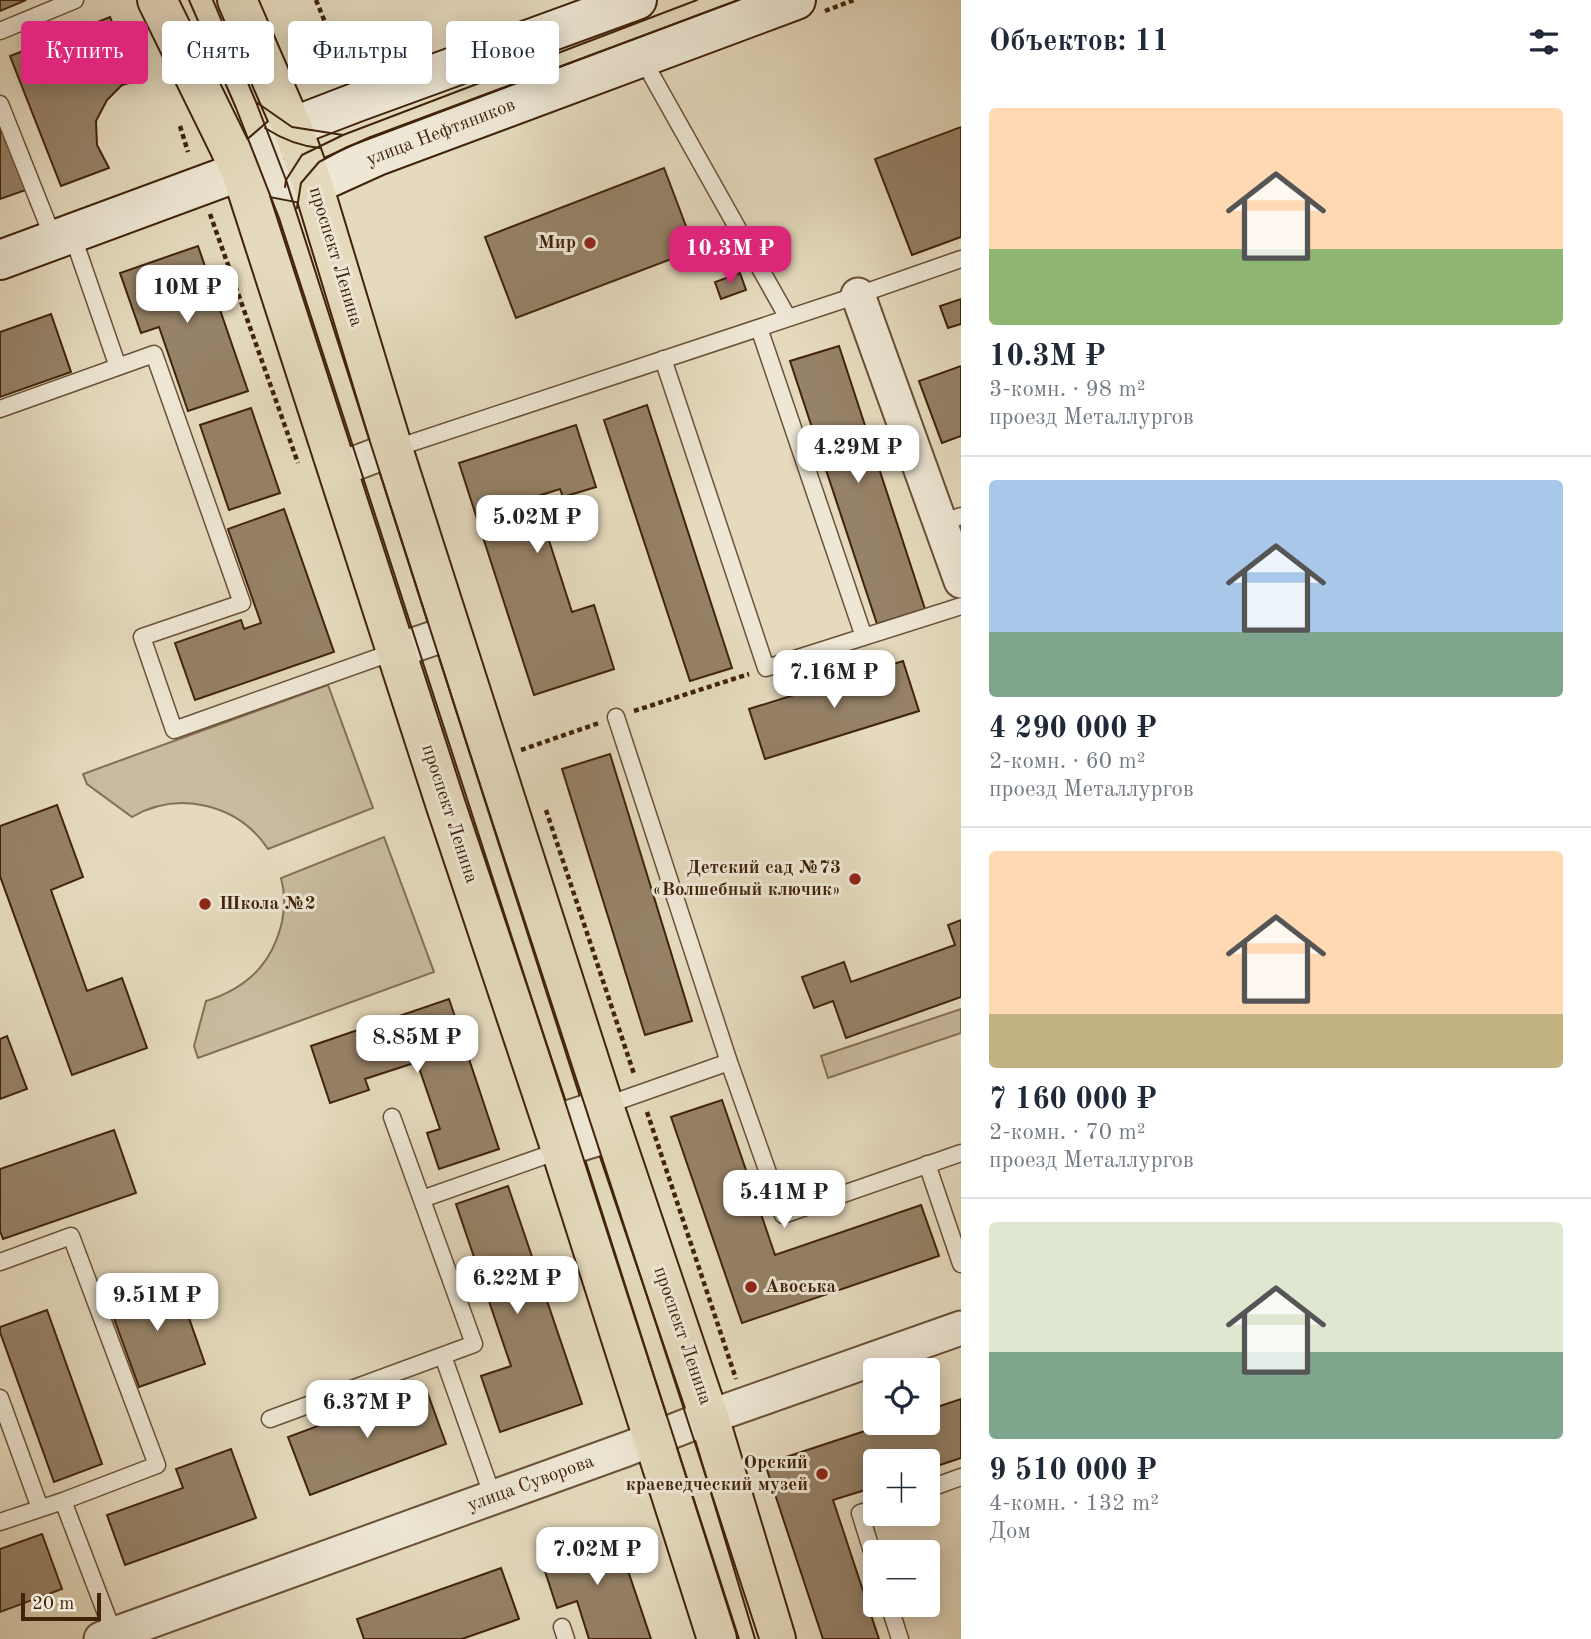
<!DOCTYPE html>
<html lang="ru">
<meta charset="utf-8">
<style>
:root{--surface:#fff;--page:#f2f2f3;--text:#1f2937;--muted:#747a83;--line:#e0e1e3;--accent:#db2777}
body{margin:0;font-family:"Old Standard TT",serif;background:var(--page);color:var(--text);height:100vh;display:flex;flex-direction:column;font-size:26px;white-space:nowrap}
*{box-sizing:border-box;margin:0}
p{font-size:23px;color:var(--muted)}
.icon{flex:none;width:38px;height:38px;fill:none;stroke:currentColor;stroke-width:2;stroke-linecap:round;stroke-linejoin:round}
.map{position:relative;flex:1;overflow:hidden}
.sheet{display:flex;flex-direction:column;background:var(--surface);width:630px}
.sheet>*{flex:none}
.top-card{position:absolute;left:21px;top:21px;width:665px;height:63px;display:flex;gap:14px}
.tools{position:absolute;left:863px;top:1358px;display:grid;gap:14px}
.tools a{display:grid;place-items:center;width:77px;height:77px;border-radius:7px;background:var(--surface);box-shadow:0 4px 18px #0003;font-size:35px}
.scale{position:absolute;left:21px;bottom:18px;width:80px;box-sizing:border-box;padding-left:7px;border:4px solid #41230a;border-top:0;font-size:19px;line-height:24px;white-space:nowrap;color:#41230a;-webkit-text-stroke:5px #eee7d5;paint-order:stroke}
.price{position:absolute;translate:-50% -60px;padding:0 16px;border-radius:14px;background:#fff;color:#222;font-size:23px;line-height:46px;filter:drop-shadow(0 2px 4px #0008)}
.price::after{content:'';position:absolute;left:50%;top:42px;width:21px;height:16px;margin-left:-10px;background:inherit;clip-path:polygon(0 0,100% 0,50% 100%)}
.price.on{background:var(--accent);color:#fff}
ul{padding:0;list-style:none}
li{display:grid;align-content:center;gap:14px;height:371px;padding:0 28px}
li+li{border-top:2px solid var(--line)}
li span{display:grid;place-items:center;height:217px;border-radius:7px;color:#555}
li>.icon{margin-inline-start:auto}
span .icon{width:126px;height:126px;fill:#fffc;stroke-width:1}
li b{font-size:30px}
h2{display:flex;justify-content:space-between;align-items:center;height:84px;padding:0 28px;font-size:30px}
.tag{padding:0 24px;border-radius:7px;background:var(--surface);box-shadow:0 4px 18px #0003;font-size:24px;line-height:63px}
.tag.on{background:var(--accent);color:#fff}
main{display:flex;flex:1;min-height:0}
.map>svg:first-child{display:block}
.green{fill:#c9bb9f;stroke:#856f54;stroke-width:2}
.building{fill:#968268;stroke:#41230a;stroke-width:2}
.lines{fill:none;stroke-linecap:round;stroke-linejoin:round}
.lane-casing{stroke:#6a5137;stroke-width:19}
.street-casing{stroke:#6a5137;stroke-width:37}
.secondary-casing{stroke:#41230a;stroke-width:42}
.primary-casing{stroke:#41230a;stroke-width:42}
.path{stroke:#41230a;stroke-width:4.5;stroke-dasharray:5 3.5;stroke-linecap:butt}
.lane{stroke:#eee7d5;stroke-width:16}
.street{stroke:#eee7d5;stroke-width:33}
.secondary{stroke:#eee7d5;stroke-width:38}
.primary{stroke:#e5dabe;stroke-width:38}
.tram{stroke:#41230a;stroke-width:2}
.poi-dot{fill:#8f2418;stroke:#eee7d5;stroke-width:2.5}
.labels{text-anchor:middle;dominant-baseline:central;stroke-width:6;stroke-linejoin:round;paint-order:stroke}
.street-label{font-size:19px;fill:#41230a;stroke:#eee7d5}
.poi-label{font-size:19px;font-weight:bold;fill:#41230a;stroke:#eee7d5;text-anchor:end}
</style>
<main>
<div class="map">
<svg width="961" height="1639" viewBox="0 0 961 1639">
<rect width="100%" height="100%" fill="#e5dabe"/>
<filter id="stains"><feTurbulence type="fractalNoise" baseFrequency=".00286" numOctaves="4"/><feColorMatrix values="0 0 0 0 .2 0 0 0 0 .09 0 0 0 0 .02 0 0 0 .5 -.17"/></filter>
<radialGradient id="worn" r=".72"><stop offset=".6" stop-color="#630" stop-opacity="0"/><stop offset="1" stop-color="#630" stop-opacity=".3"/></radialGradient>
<path class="green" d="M328 685 373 808 268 849C238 804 179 790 132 817L87 784 83 774Z
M384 837 434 972 198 1058 194 1046 206 1001C247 988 272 964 282 922 285 907 285 892 281 878Z
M961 1009V1033L828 1078 821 1056Z"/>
<path class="building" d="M0 0H26L0 11Z
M110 17 136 81 122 85 107 100 96 121 97 145 109 168 61 186 10 56Z
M2 126 26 190 0 199V127Z
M961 127V237L912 255 875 159Z
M664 168 695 250 516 318 485 237Z
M198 246 248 391 188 411 159 327 141 333 120 273Z
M740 273 746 290 721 299 715 282Z
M961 299V324L948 328 940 306Z
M51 314 71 372 0 397V332Z
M839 346 925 609 877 624 790 361Z
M961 366V436L942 443 919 381Z
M647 405 732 668 690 681 604 420Z
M251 408 280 493 229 510 200 425Z
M576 425 596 487 563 497 560 489 535 497 572 612 594 605 614 669 534 695 459 463Z
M284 509 334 652 195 700 175 643 241 620 244 629 261 623 228 529Z
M903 661 919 711 765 759 749 709Z
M610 754 692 1021 645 1035 562 769Z
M57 805 83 877 51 890 87 991 122 978 147 1048 72 1075 0 876V826Z
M961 920V997L846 1038 833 1001 814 1008 802 977 844 962 851 982 955 945 948 925Z
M449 999 499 1149 439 1169 427 1133 440 1129 417 1062 365 1079 369 1090 330 1103 311 1046Z
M7 1036 27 1089 0 1099V1039Z
M722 1100 775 1255 921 1205 939 1256 742 1323 671 1117Z
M114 1130 136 1193 3 1239 0 1231V1169Z
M508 1186 582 1404 500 1432 481 1376 511 1366 456 1204Z
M175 1278 205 1364 139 1387 108 1302Z
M47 1310 102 1464 54 1482 0 1332V1327Z
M425 1386 446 1444 310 1495 288 1437Z
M961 1399V1458L928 1469V1461H875V1487L833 1500 879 1639H823L765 1464 889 1423H928V1410Z
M231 1449 256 1518 125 1565 107 1515 183 1488 176 1469Z
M614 1529 651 1639H589L577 1601 557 1608 539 1553Z
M42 1534 62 1589 0 1612V1549Z
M501 1568 519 1619 462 1639H364L357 1619Z"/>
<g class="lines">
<g class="lane-casing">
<path id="lane" d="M0 31 75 0
M643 57 652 76 788 318
M0 104 54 240
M72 234 118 367
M759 328 864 637
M663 359 766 668 961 606
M0 409 154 354 242 603 142 637 174 730 396 651
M393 449 858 295 961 259
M941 523 961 516
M729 1062 783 1215 961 1153
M604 1106 729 1062 616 717
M927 1164 961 1264
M422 1199 561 1150
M0 1262 71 1236 157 1465 63 1501 0 1522
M443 1356 493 1497
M0 1398 40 1508
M270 1419 474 1344 392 1117
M928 1489 961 1477
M63 1501 115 1637
M875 1508 860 1513 875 1561
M889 1605 900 1639
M562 1627 566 1639"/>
</g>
<g class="street-casing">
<path id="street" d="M858 295 961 581
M337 470 393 449
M396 651 452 632
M552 1123 604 1106
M561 1150 613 1134
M101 1639 627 1449 709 1417 961 1328"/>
</g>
<g class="secondary-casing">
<path id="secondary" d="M241 171 313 185 377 156 796 0
M0 260 241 171 292 127 357 102 637 0"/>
</g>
<g class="primary-casing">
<path id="primary" d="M157 0 241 171 445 803 561 1150 717 1639
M237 0 292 127 313 185 393 449 604 1106 709 1417 776 1639"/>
</g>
<path class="path" d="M316 0 346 74
M825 11 854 0
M298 62 335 47
M180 126 188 152
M210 214 298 463
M634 711 749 674
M521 750 599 723
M546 810 634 1074
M647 1112 736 1379"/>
<use href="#lane" class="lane"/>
<use href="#street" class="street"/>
<use href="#secondary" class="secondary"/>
<use href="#primary" class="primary"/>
<path class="tram" d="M189 0 236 108 279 218 739 1639
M213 0 256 102 286 180 474 766 759 1639
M256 102 292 127 343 135
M265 128C282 139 299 146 320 148
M285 187 286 180 302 155 343 135 697 0
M297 208 301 183 319 162 347 147 738 0"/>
</g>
<g class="poi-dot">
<circle cx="590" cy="243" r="7"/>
<circle cx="855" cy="879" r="7"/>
<circle cx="205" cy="904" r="7"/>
<circle cx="751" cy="1287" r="7"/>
<circle cx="822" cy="1474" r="7"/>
</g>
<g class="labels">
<g class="street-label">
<text transform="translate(441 133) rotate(-21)">улица Нефтяников</text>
<text transform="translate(335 257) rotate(73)">проспект Ленина</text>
<text transform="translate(449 814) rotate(72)">проспект Ленина</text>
<text transform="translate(682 1336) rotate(71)">проспект Ленина</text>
<text transform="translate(531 1484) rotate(-20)">улица Суворова</text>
</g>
<g class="poi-label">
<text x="576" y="243">Мир</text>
<text x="841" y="868">Детский сад №73<tspan x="841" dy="22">«Волшебный ключик»</tspan></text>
<text x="219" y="904" text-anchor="start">Школа №2</text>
<text x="765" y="1287" text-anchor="start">Авоська</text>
<text x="808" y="1463">Орский<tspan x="808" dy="22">краеведческий музей</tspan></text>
</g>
</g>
<rect width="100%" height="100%" filter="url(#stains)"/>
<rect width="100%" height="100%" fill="url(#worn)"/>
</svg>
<div class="tools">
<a><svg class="icon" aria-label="locate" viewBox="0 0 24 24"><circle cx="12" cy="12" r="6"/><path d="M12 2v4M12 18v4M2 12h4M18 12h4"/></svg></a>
<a>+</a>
<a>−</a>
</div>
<div class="scale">20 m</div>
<b class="price on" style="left:730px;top:286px">10.3M ₽</b>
<b class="price" style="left:187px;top:325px">10M ₽</b>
<b class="price" style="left:858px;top:485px">4.29M ₽</b>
<b class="price" style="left:537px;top:555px">5.02M ₽</b>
<b class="price" style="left:834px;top:710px">7.16M ₽</b>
<b class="price" style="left:417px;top:1075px">8.85M ₽</b>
<b class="price" style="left:784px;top:1230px">5.41M ₽</b>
<b class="price" style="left:517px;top:1316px">6.22M ₽</b>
<b class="price" style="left:157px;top:1333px">9.51M ₽</b>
<b class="price" style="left:367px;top:1440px">6.37M ₽</b>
<b class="price" style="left:597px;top:1587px">7.02M ₽</b>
<div class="top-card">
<a class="tag on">Купить</a>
<a class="tag">Снять</a>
<a class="tag">Фильтры</a>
<a class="tag">Новое</a>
</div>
</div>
<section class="sheet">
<h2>Объектов: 11<svg class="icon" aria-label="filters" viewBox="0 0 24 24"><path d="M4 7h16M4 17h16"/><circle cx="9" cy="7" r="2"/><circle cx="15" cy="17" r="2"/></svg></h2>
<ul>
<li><span style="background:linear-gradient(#ffd9b3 65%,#8fb573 0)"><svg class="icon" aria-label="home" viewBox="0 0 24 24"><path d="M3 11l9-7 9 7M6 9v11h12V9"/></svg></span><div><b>10.3M ₽</b><p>3-комн. · 98 m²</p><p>проезд Металлургов</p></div></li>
<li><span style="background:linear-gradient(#a9c7e8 70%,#7fa58c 0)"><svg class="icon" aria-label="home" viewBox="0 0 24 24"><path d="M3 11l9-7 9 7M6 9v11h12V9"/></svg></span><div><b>4 290 000 ₽</b><p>2-комн. · 60 m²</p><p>проезд Металлургов</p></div></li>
<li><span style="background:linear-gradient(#ffd9b3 75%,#c2b280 0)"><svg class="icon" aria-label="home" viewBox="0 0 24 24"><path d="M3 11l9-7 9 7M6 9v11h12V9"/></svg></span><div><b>7 160 000 ₽</b><p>2-комн. · 70 m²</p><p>проезд Металлургов</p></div></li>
<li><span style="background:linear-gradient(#dfe7d0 60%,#7fa58c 0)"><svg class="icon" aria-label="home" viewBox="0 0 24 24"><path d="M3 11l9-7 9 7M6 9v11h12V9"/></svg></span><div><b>9 510 000 ₽</b><p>4-комн. · 132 m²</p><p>Дом</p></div></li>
</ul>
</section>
</main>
